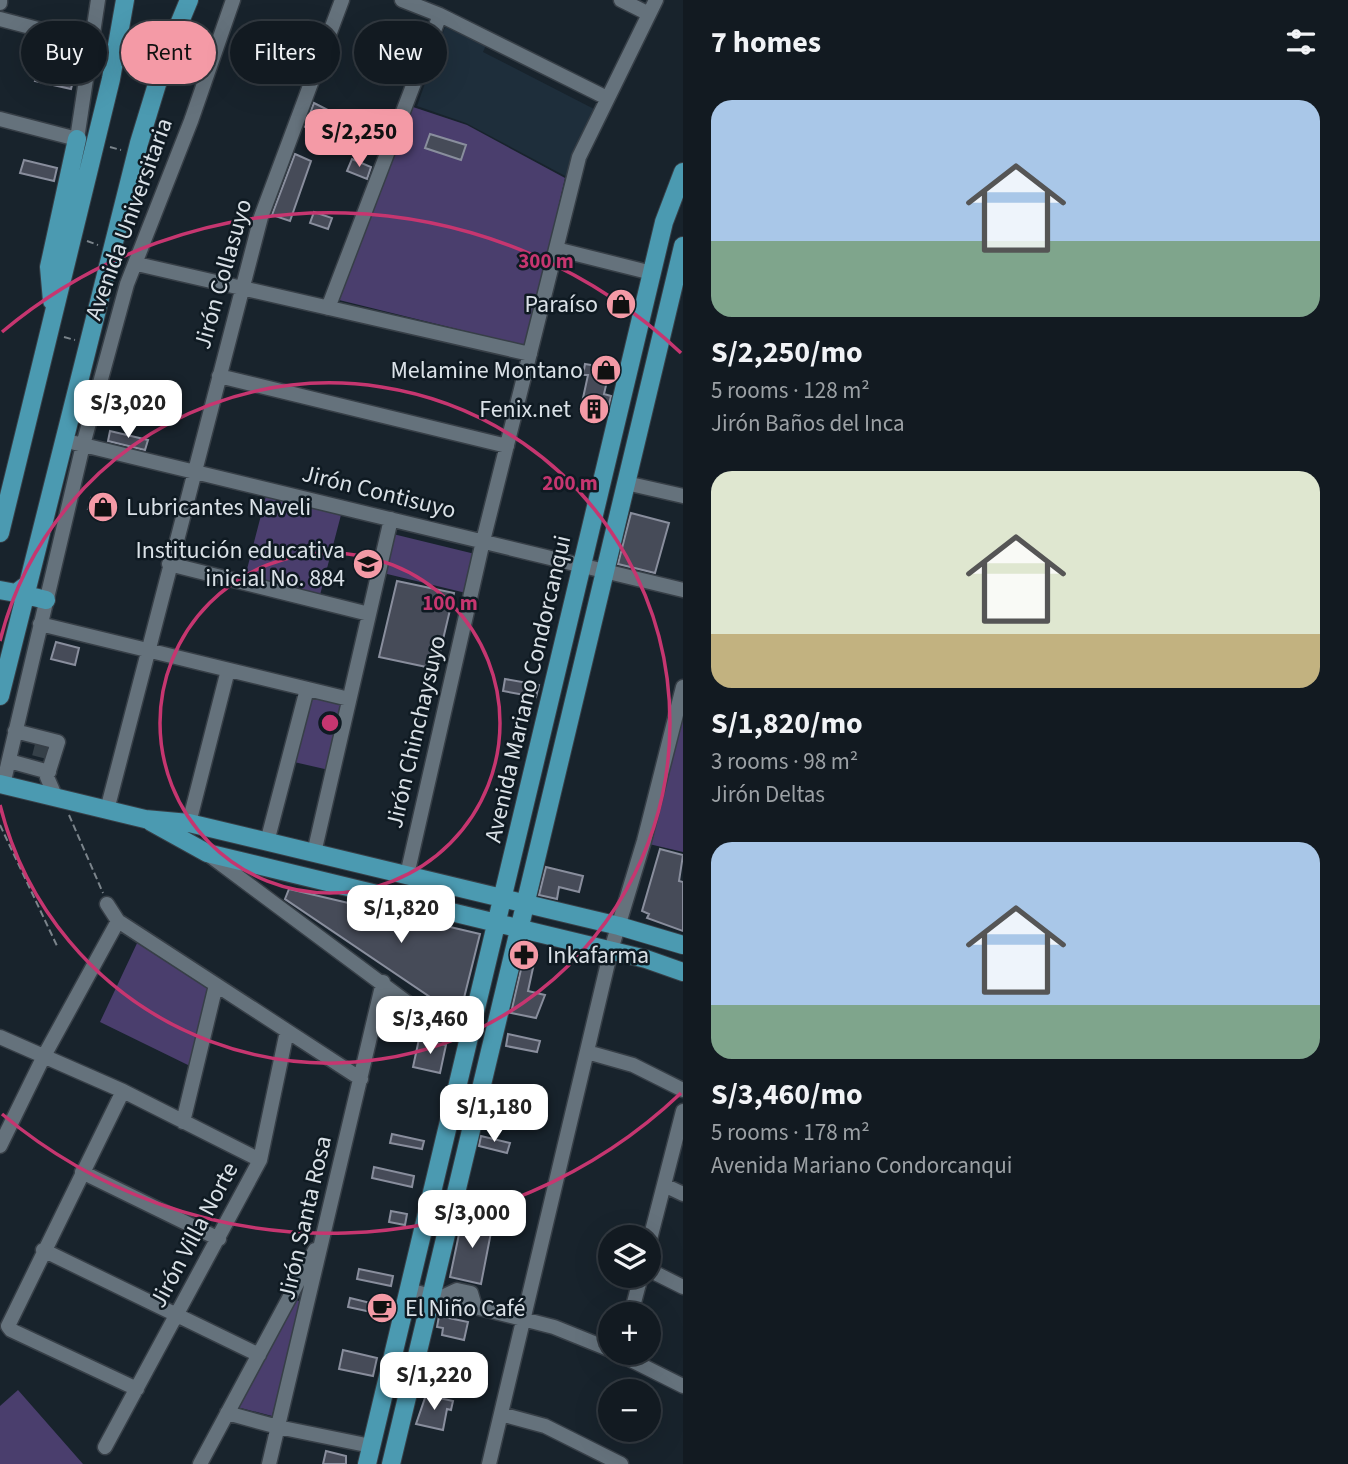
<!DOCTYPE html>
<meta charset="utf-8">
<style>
:root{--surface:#121a21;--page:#1f272e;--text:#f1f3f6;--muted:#9ca1a5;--line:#31383f;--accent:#f49aa6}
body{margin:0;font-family:"Source Sans 3",sans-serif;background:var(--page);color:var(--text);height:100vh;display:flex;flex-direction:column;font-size:26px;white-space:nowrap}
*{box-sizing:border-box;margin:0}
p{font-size:23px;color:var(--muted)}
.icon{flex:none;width:38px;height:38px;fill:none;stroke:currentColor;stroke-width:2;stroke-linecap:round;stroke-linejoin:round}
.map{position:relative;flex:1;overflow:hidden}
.drawer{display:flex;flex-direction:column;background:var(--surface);width:665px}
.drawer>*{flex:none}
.banner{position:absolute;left:21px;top:21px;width:556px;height:63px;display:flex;gap:14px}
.buttons{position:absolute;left:598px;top:1225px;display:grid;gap:14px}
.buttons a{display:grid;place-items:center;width:63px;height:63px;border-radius:50%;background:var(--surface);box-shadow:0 7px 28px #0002,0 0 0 2px var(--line);font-size:35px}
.price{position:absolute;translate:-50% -60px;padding:0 16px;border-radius:14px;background:#fff;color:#222;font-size:23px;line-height:46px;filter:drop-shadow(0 2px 4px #0008)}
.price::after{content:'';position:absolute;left:50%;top:42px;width:21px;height:16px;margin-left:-10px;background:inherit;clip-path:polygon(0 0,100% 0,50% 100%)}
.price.selected{background:var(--accent);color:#111}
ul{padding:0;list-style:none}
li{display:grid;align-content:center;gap:14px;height:371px;padding:0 28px}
li span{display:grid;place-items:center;height:217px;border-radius:21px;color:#555}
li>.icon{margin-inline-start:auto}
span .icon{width:126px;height:126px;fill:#fffc;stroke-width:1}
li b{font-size:30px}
h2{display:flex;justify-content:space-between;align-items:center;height:84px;padding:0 28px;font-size:30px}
.tag{padding:0 24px;border-radius:32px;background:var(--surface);box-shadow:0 7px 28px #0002,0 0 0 2px var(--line);font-size:24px;line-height:63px}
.tag.selected{background:var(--accent);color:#111}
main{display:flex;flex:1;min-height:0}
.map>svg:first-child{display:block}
.built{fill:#1e2e3b}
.green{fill:#4a3e6d}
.building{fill:#464b58;stroke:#898e9d;stroke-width:2}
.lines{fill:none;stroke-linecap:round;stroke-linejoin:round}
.minor-tunnel{stroke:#354048;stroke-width:14;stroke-dasharray:14 7;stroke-linecap:butt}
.minor-casing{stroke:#373f47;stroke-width:17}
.major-casing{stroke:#373f47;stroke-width:20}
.path{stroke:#7b848b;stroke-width:2;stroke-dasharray:7 3.5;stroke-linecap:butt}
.minor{stroke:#65727c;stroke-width:14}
.major{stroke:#4b9ab1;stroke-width:18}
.ring{fill:none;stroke:#c63670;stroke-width:3.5}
.labels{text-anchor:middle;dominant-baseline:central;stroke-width:5;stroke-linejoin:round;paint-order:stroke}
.street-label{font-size:24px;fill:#dae1e7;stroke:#0f1a22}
.poi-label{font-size:24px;fill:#dae1e7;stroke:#0f1a22;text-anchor:end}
.centre{fill:#c63670;stroke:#0f1a22;stroke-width:3.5}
.ring-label{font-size:21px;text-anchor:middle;font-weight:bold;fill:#c63670;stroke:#0f1a22;stroke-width:5;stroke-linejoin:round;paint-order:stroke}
</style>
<main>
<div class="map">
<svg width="683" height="1464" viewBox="0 0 683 1464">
<rect width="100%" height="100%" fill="#18232c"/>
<path class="built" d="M445 27 486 45 483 52 594 109 577 145 569 178 466 123 417 106Z"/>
<path class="green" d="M413 107 467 125 565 178 526 346 339 300Z
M266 496 341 515 320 595 245 577Z
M393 534 475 554 466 593 383 573Z
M311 695 346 704 329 770 294 762Z
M683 707V852L649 844Z
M139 939 211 988 190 1066 100 1022Z
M293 1299 302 1302 272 1416 237 1407Z
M18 1390 83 1464H0V1406Z"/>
<path class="building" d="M39 65 75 73 71 89 35 81Z
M314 103 328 110 322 133 305 127Z
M430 134 466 145 461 160 425 148Z
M295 154 311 161 290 221 272 215Z
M352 159 371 167 367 179 347 171Z
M24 160 57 168 54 181 20 173Z
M314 212 332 218 328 229 310 223Z
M612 296 632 300 630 312 609 308Z
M585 364 610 368 604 394 611 396 606 417 580 412 588 375H583Z
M110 431 148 440 145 450 108 441Z
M91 498 117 505 114 515 88 509Z
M631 513 669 523 655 573 618 564Z
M397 581 454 593 436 669 379 657Z
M56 642 79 648 75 665 51 659Z
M505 679 539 685 536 697 503 691Z
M660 849 683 855 679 881 683 882V931L647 918 649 914 642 911Z
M546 867 583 876 579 892 559 887 557 899 539 895Z
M289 889 480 934 461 1010 442 1005 285 899Z
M525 952 536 954 528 991 545 995 536 1018 511 1013Z
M508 1034 540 1041 537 1052 506 1046Z
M419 1039 446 1045 440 1073 413 1067Z
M392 1134 424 1141 422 1149 390 1143Z
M481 1136 510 1143 507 1153 479 1146Z
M374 1167 414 1176 412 1187 372 1178Z
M391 1211 407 1214 405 1225 389 1222Z
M463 1215 493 1222 481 1284 450 1277Z
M359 1269 393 1276 391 1286 357 1279Z
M350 1298 387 1307 385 1315 348 1307Z
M439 1316 468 1322 464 1340 442 1335 443 1328 437 1327Z
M343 1350 377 1358 373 1376 339 1369Z
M426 1395 453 1401 451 1410 447 1409 443 1430 416 1424Z
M326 1451 346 1456V1464H323Z"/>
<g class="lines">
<path class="minor-tunnel" d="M39 757 42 745"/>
<g class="minor-casing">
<path id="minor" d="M402 0 440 15 607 98
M621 0 649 14
M0 3V0
M0 19 91 43
M0 119 77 139 98 0
M556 249 652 273
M137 264 530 354
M328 308 440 15
M219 376 507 446
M75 443 683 590
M626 483 683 496
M169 564 369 614
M40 624 349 699
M15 731 58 742 47 777 56 798
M9 761 49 772
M3 785 83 445 127 284 191 121 233 0
M107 810 261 217 342 0
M189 823 228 670
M267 842 307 689
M314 853 391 519
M209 855 428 1018 471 1031
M407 875 483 541 579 157 656 0
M107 904 118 921 361 1079
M0 1037 123 1091 260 1160
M587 1052 633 1065 683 1090
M123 1091 8 1326 11 1330 137 1389
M183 1122 216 985
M0 1146 44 1056 118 921
M82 1172 219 1239
M664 1185 683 1194
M649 1243 683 1111
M43 1250 259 1355
M649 1270 683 1287
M408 1290 554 1327 611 1350
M440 1298 457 1290 471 1293 475 1307
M631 1314 641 1276
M617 1353 683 1386
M227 1413 278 1427 371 1446
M501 1414 545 1426 621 1464
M105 1447 260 1160 287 1031
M200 1464 315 1250
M269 1464 383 982
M489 1464 611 950 644 841 683 687"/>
</g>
<g class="major-casing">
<path id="major" d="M52 301 49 267 77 139
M0 533 111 79 125 0
M0 590 16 593 28 584
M26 595 46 600
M0 696 139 143 165 58 189 0
M0 784 145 819 189 823 619 926 683 945
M151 822 207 853 646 959 683 972
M367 1464 664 222 683 172
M391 1464 683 246"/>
</g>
<path class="path" d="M131 58 149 63
M110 147 121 150
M87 241 98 245
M64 337 75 340
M69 815 103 893
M0 825 58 948"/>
<use href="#minor" class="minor"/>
<use href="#major" class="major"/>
</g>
<g class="ring">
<circle cx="330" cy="723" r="170"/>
<path d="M0 641A340 340 0 1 1 0 805"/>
<path d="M681 1093A510 510 0 0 1 2 1114M2 332A510 510 0 0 1 681 353"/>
</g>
<defs>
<g id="shop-disc" transform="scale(1.575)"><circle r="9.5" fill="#f49aa6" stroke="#0f1a22"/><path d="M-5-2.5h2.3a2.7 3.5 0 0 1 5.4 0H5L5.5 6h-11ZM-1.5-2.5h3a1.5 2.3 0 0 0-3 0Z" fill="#111"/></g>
<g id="building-disc" transform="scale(1.575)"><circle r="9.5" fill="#f49aa6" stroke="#0f1a22"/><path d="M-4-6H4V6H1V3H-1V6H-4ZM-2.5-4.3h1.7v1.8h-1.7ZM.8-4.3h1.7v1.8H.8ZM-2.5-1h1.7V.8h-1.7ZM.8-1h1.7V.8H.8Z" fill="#111"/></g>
<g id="school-disc" transform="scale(1.575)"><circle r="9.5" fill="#f49aa6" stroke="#0f1a22"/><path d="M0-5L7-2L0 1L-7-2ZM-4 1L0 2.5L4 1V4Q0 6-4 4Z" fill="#111"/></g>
<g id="pharmacy-disc" transform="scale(1.575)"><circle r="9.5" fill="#f49aa6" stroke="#0f1a22"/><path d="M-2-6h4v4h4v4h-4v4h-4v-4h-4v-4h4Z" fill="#111"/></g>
<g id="cafe-disc" transform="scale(1.575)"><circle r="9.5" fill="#f49aa6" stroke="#0f1a22"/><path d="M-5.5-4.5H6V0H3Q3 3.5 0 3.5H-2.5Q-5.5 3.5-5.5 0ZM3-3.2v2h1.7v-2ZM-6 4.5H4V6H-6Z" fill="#111"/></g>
</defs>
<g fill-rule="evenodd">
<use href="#shop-disc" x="621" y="304"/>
<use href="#shop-disc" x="606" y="370"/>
<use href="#building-disc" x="594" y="409"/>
<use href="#shop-disc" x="103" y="507"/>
<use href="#school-disc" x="368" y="564"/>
<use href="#pharmacy-disc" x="524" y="955"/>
<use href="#cafe-disc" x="382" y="1308"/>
</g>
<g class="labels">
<g class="street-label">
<text transform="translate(129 219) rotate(-70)">Avenida Universitaria</text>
<text transform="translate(223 274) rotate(-74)">Jirón Collasuyo</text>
<text transform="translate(379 492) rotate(14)">Jirón Contisuyo</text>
<text transform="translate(528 689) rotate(-77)">Avenida Mariano Condorcanqui</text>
<text transform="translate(416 732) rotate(-77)">Jirón Chinchaysuyo</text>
<text transform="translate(305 1218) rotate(-77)">Jirón Santa Rosa</text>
<text transform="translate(194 1235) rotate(-62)">Jirón Villa Norte</text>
</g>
<g class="poi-label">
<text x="598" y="304">Paraíso</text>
<text x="583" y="370">Melamine Montano</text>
<text x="571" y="409">Fenix.net</text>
<text x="126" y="507" text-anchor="start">Lubricantes Naveli</text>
<text x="345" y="550">Institución educativa<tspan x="345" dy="28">inicial No. 884</tspan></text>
<text x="547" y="955" text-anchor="start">Inkafarma</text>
<text x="405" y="1308" text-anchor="start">El Niño Café</text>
</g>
</g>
<circle cx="330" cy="723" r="10" class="centre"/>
<g class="ring-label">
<text x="546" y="268">300 m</text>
<text x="570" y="490">200 m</text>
<text x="450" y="610">100 m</text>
</g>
</svg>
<div class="buttons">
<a><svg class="icon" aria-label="layers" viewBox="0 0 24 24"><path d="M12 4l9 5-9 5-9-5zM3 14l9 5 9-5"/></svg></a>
<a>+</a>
<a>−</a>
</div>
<b class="price selected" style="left:359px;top:169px">S/2,250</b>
<b class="price" style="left:128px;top:440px">S/3,020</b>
<b class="price" style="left:401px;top:945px">S/1,820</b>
<b class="price" style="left:430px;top:1056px">S/3,460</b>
<b class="price" style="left:494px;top:1144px">S/1,180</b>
<b class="price" style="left:472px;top:1250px">S/3,000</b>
<b class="price" style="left:434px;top:1412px">S/1,220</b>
<div class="banner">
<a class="tag">Buy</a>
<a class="tag selected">Rent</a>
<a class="tag">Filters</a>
<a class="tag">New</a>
</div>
</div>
<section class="drawer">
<h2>7 homes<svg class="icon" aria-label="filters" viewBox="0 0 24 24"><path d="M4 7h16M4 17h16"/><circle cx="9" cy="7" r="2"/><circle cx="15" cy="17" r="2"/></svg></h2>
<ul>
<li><span style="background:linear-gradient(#a9c7e8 65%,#7fa58c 0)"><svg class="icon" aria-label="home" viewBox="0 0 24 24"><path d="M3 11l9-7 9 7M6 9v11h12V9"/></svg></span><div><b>S/2,250/mo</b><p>5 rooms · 128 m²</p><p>Jirón Baños del Inca</p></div></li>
<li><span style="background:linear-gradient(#dfe7d0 75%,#c2b280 0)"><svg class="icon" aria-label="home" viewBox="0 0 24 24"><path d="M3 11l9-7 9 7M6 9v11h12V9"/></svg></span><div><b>S/1,820/mo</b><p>3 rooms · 98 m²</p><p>Jirón Deltas</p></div></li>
<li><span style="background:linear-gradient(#a9c7e8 75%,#7fa58c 0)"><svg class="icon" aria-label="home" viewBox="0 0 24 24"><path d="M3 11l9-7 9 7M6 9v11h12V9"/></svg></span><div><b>S/3,460/mo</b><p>5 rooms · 178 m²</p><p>Avenida Mariano Condorcanqui</p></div></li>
</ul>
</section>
</main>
